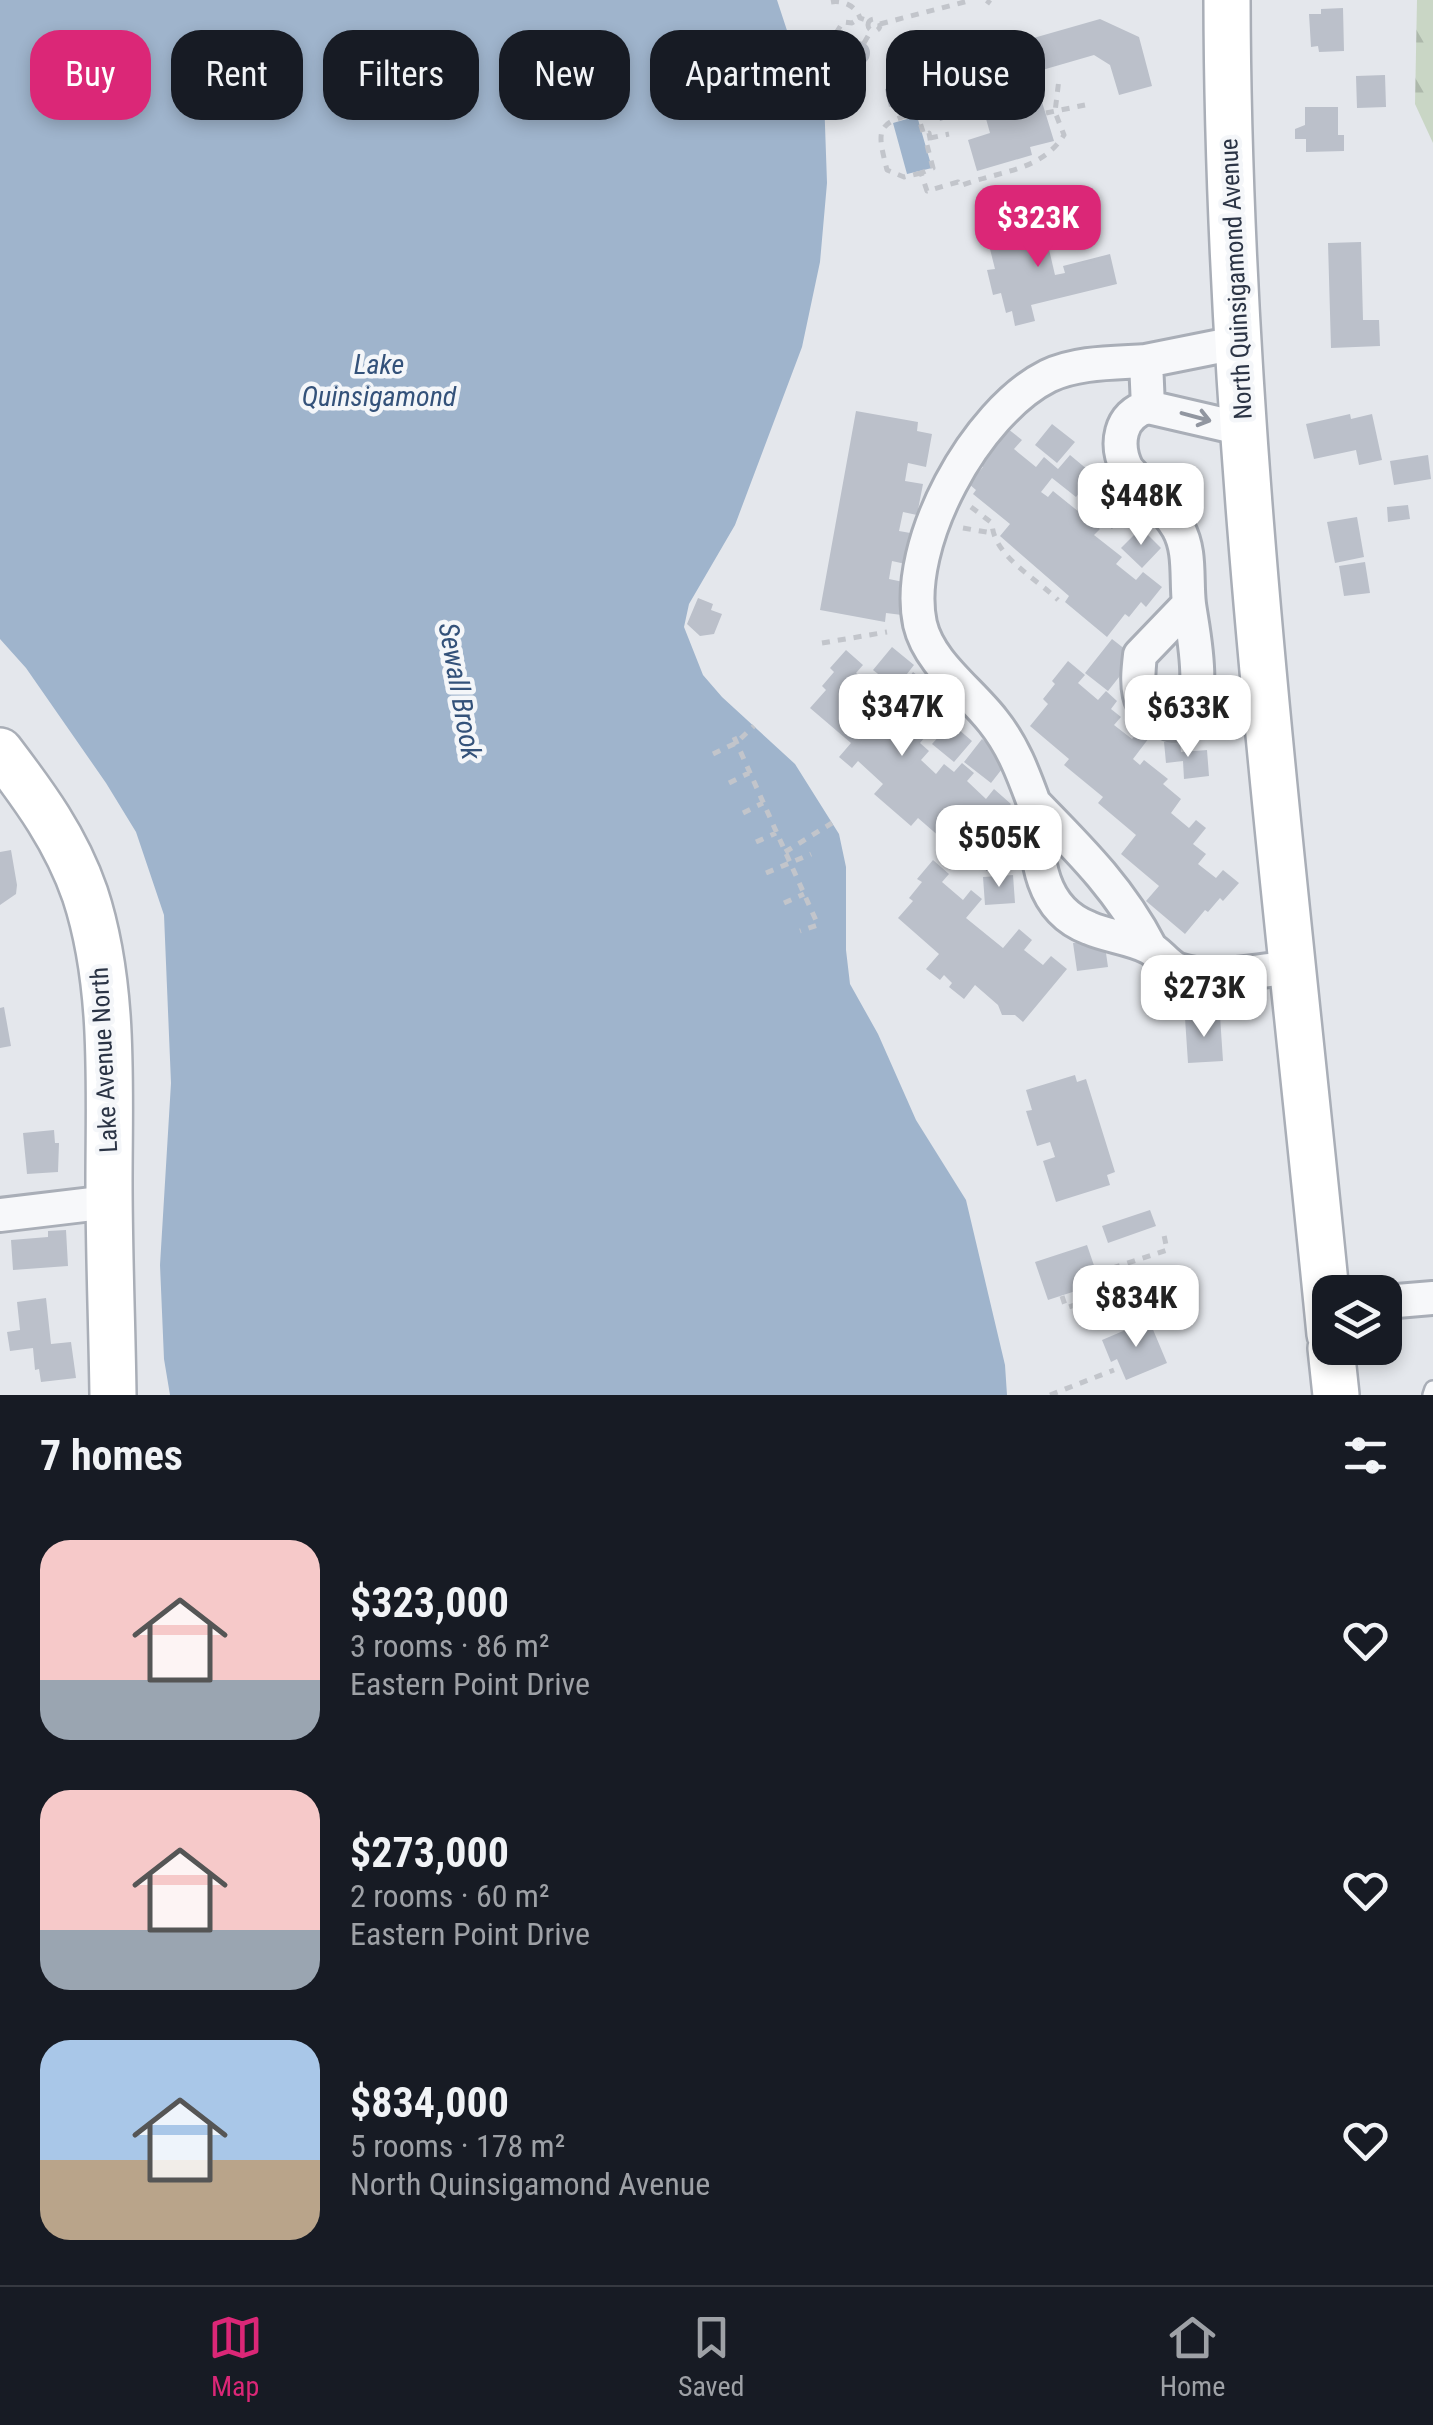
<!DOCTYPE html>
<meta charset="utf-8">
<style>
:root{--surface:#171b24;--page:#242831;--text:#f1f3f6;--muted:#9ea1a6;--line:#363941;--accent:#db2777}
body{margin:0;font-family:"Roboto Condensed",sans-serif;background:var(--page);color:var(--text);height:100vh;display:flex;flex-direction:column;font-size:38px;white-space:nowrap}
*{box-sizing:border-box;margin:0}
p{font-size:32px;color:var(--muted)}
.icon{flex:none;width:55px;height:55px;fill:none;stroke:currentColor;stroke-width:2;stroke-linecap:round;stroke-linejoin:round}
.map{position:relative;height:1395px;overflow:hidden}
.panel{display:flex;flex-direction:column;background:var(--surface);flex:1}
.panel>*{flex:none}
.guide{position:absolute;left:30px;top:30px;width:1375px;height:90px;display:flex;gap:20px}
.tools{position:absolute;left:1312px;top:1275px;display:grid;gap:20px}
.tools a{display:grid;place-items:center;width:90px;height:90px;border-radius:20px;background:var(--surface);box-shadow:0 5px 15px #0003;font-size:50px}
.price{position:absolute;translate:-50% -85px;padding:0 22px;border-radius:20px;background:#fff;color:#222;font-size:32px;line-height:65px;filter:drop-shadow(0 2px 5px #0008)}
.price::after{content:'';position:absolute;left:50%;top:60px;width:30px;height:22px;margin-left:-15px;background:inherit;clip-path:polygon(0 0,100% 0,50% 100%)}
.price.on{background:var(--accent);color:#fff}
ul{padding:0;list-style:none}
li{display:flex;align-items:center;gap:30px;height:250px;padding:0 40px}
li span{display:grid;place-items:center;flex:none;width:280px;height:200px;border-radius:30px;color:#555}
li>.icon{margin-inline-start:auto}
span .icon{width:120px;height:120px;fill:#fffc;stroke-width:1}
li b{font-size:42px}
h2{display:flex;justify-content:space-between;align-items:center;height:120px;padding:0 40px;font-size:42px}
.pill{padding:0 35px;border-radius:30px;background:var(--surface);box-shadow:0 5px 15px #0003;font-size:35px;line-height:90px}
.pill.on{background:var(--accent);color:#fff}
.tabs{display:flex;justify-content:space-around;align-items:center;height:140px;border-top:2px solid var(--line);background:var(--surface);font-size:28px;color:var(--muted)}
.tabs a{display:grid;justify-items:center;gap:5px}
.tabs .on{color:var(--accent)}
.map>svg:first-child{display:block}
.forest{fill:url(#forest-firs)}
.water{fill:#9fb4cc}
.building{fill:#bbc0ca}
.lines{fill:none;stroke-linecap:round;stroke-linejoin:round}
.service-casing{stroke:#a9aeb7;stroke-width:20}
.minor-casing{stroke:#a9aeb7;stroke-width:38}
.secondary-casing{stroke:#a9aeb7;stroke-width:50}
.path{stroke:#c2c5cb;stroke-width:5;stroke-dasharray:8 8;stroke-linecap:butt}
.service{stroke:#f7f8fa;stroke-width:15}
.minor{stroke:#f7f8fa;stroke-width:32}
.secondary{stroke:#fff;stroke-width:45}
.oneway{stroke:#9196a0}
.labels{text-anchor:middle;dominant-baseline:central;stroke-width:9;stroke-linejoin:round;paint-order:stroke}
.street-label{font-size:25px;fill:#2b3445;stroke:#f4f6f9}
.water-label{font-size:28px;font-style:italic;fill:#34527a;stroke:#f4f6f9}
</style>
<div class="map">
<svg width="1433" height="1395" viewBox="0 0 1433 1395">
<defs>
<pattern id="forest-firs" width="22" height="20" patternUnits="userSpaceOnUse" patternTransform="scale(2.5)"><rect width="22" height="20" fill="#c9d6c5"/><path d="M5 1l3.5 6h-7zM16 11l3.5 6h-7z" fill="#adb8ab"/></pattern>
</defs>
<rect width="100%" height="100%" fill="#e4e7ec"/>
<path class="forest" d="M1417 0H1433V143L1415 104Z"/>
<path class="water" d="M0 0H777L797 61 818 83 824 97 827 183 820 262 802 347 735 525 689 604 684 627 703 675 722 697 795 764 839 834 846 867V950L850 984 878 1034 916 1120 966 1200 1005 1365 1007 1395H170L164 1359 160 1265 171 1083 164 915 136 832 106 783 26 668 0 639Z
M917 116 932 168 907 174 893 123Z"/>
<path class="building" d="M1343 8 1344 51 1319 52 1318 46 1311 47 1309 14H1321V9Z
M1100 19 1139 37 1152 86 1119 95 1110 65 1094 55 1025 75 1034 104 1042 102 1054 141 1030 147 1032 155 977 171 968 140 990 133 983 108 940 121 930 88 979 74 974 55Z
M846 53a12 12 0 1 1 24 0a12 12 0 1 1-24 0Z
M1385 75 1386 107 1357 108 1356 76Z
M912 83 916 100 889 107 885 89Z
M1305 107H1338V135H1344V151L1306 152V139H1295V129L1305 125Z
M1041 215 1055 275 1065 273 1063 266 1110 254 1117 284 1031 305 1035 321 1015 326 1012 311 1006 313 1001 293 993 295 987 270 995 269 990 249 995 248 990 228Z
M1361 242 1363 320H1379L1380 346 1331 348 1328 243Z
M856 411 918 422 917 431 932 434 926 467 908 463 905 481 923 484 917 515 903 512 899 531 916 534 910 565 892 561 889 579 908 583 902 615 886 613 885 622 820 610Z
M1350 414 1351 419 1372 414 1382 460 1359 465 1356 450 1314 459 1306 424Z
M1052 424 1075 442 1057 463 1035 445Z
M1003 425 1022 440 1014 449 1036 467 1044 457 1058 469 1070 455 1094 475 1076 497 1052 478 1041 492 1048 497 1053 491 1100 529 1094 535 1122 557 1116 564 1136 580 1143 572 1162 587 1146 607 1141 602 1129 617 1125 614 1107 637 1065 602 1069 596 1000 536 1010 524 973 494 976 490 969 484 983 467 979 463Z
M1428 455 1431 479 1394 485 1390 461Z
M1109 488 1130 507 1112 529 1090 511Z
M1408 505 1410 519 1388 522 1387 507Z
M1357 517 1364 557 1335 563 1327 522Z
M1141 528 1161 548 1142 568 1121 548Z
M1365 562 1370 593 1344 596 1339 566Z
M698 598 713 604 711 610 722 614 714 634 700 636 687 624Z
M1112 639 1135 657 1108 691 1085 673Z
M892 647 914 665 896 688 873 670Z
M846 650 863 665 856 673 874 689 882 679 896 691 888 700 899 709 892 716 910 732 918 723 929 732 920 743 929 751 921 760 936 774 944 764 954 772 962 763 974 773 967 781 986 799 994 789 1011 804 994 824 990 820 978 834 974 830 956 851 918 818 911 826 874 794 883 784 858 761 852 768 839 757 851 743 810 708 826 690 822 686 834 672 830 668Z
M1068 661 1085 675 1078 683 1098 700 1106 691 1117 701 1111 709 1121 717 1114 725 1132 739 1140 730 1149 738 1133 759 1140 765 1144 760 1168 779 1163 784 1181 799 1171 813 1189 828 1196 820 1206 828 1193 844 1206 854 1198 864 1216 878 1223 870 1239 883 1223 901 1220 898 1208 912 1205 910 1185 934 1146 901 1159 886 1121 854 1136 835 1098 803 1103 797 1064 765 1069 759 1030 726 1048 704 1043 699 1055 684 1052 681Z
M913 672 936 690 919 714 896 696Z
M951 723 972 741 954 762 932 744Z
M982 739 1009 760 991 783 964 762Z
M1180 740 1181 752 1207 750 1209 776 1184 779 1183 761 1166 763 1164 742Z
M1014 839 1016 869 986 871 984 842Z
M11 850 17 885 16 894 0 905V852Z
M933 860 949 874 942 882 963 900 971 890 982 899 966 918 1003 948 1019 929 1032 940 1024 950 1043 965 1051 956 1067 969 1023 1022 1015 1015H1002L998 1005 975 985 964 999 949 987 952 983 944 975 940 980 926 969 939 954 898 918 913 901 909 898 922 882 917 879Z
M1013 875 1015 903 985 905 983 877Z
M1104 939 1108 967 1077 971 1073 943Z
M4 1007 11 1046 0 1048V1008Z
M1220 1016 1223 1061 1188 1063 1185 1018Z
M1075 1075 1077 1082 1086 1079 1115 1172 1107 1175 1110 1185 1056 1202 1043 1161 1055 1157 1050 1142 1037 1146 1026 1111 1032 1110 1026 1090Z
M54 1130 55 1143H59L58 1172 27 1174 23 1133Z
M1150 1210 1156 1226 1108 1243 1102 1226Z
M66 1230 68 1266 13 1270 11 1240 48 1237V1231Z
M1087 1245 1100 1283 1048 1300 1035 1262Z
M46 1298 51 1344 71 1342 76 1378 41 1382 39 1369 35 1370 33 1348 10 1351 7 1332 20 1330 17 1302Z
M1149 1320 1167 1363 1126 1380 1117 1359 1111 1362 1102 1340Z"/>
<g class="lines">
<g class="service-casing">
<path id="service" d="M1431 1395 1433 1389"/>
</g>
<g class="minor-casing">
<path id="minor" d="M1146 361 1236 343
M1189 604 1140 655C1137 682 1134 710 1164 721 1168 723 1175 725 1179 723 1211 710 1192 628 1189 604 1186 579 1191 551 1178 528 1166 507 1143 487 1127 469 1115 445 1119 414 1148 407L1243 429
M1034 803C1023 773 1013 746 993 721 969 690 929 663 920 624 903 544 976 412 1048 376 1077 362 1114 363 1146 361L1148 407
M1150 947C1120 889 1079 849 1034 803 1037 851 1036 908 1089 928 1107 936 1130 938 1148 947 1159 952 1166 965 1178 970 1213 982 1259 970 1294 967
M0 1215 109 1202
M1385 1302 1433 1298"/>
</g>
<g class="secondary-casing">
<path id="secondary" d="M1227 0C1228 446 1287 890 1330 1334
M0 751C35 797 66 839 85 894 115 985 109 1087 109 1182 109 1253 112 1324 113 1395
M1331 1348 1336 1395"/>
</g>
<path class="path" d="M831 2C843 0 856 6 860 18L869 21
M987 4 990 0
M868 25a6 6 0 1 1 12 0a6 6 0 1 1-12 0Z
M880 24 972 0
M836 33 843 22 852 23 860 18
M864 43 871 31
M1046 113 1085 105
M930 138 949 134
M921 173 904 177 887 170C877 130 875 123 917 113L924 135 929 133 931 144 927 145 933 168 921 173 927 191 958 182 960 186C997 171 1041 172 1064 135L1055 112 1059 79
M971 507 992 523C993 556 1036 578 1058 600
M963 528 992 533
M822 643 887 632
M734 737 818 925 800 931
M713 754 736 743 754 726
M729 783 749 773
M743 813 763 803
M756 842 776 833
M785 852 832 823
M766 873 811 854
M784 903 804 894
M1097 1273 1167 1250 1164 1235
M1062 1296 1066 1308 1106 1294 1110 1270
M1050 1395 1114 1370"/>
<use href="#service" class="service"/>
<use href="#minor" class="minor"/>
<use href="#secondary" class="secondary"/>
</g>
<defs><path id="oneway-shaft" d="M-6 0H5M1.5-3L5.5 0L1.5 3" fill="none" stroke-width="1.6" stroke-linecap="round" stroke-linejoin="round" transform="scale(2.5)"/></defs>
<use class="oneway" href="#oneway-shaft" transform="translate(1196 417) rotate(15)"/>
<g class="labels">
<g class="street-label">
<text transform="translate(1236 279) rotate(-93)">North Quinsigamond Avenue</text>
<text transform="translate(104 1060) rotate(-93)">Lake Avenue North</text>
</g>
<g class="water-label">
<text x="379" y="364">Lake<tspan x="379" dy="32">Quinsigamond</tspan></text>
<text transform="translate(460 691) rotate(80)">Sewall Brook</text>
</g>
</g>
</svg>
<div class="tools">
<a><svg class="icon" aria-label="layers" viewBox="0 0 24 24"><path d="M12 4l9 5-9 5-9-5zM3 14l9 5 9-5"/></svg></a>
</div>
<b class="price on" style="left:1038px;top:270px">$323K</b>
<b class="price" style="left:1141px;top:548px">$448K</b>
<b class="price" style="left:902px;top:759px">$347K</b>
<b class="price" style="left:1188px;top:760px">$633K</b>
<b class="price" style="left:999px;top:890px">$505K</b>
<b class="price" style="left:1204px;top:1040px">$273K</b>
<b class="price" style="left:1136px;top:1350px">$834K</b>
<div class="guide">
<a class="pill on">Buy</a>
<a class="pill">Rent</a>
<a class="pill">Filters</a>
<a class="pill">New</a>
<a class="pill">Apartment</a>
<a class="pill">House</a>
</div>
</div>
<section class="panel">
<h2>7 homes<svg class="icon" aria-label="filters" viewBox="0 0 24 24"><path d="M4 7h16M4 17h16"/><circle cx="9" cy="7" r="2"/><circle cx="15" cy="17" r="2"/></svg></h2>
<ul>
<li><span style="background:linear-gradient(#f6c9c9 70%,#9aa5b1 0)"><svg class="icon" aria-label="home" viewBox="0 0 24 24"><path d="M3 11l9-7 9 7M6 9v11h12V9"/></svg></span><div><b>$323,000</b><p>3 rooms · 86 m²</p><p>Eastern Point Drive</p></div><svg class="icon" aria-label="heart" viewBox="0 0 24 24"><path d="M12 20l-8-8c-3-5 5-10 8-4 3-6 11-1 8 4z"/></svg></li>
<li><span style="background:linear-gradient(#f6c9c9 70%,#9aa5b1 0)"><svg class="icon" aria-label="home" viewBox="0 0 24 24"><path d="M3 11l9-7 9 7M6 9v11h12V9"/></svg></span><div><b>$273,000</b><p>2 rooms · 60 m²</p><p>Eastern Point Drive</p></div><svg class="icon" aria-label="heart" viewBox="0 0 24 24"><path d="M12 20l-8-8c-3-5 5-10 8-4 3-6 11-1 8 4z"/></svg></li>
<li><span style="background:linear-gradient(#a9c7e8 60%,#b9a48a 0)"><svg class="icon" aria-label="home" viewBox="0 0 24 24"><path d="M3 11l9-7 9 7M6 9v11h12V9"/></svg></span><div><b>$834,000</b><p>5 rooms · 178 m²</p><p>North Quinsigamond Avenue</p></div><svg class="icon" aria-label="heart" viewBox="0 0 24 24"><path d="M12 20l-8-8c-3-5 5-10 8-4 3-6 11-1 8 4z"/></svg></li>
</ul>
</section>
<nav class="tabs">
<a class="on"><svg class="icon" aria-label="map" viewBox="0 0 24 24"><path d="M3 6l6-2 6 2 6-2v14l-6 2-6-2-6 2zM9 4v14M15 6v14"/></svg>Map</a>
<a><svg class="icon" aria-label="saved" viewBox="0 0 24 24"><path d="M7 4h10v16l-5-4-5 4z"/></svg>Saved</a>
<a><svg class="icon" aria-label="home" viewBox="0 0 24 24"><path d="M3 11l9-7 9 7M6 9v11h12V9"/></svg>Home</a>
</nav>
